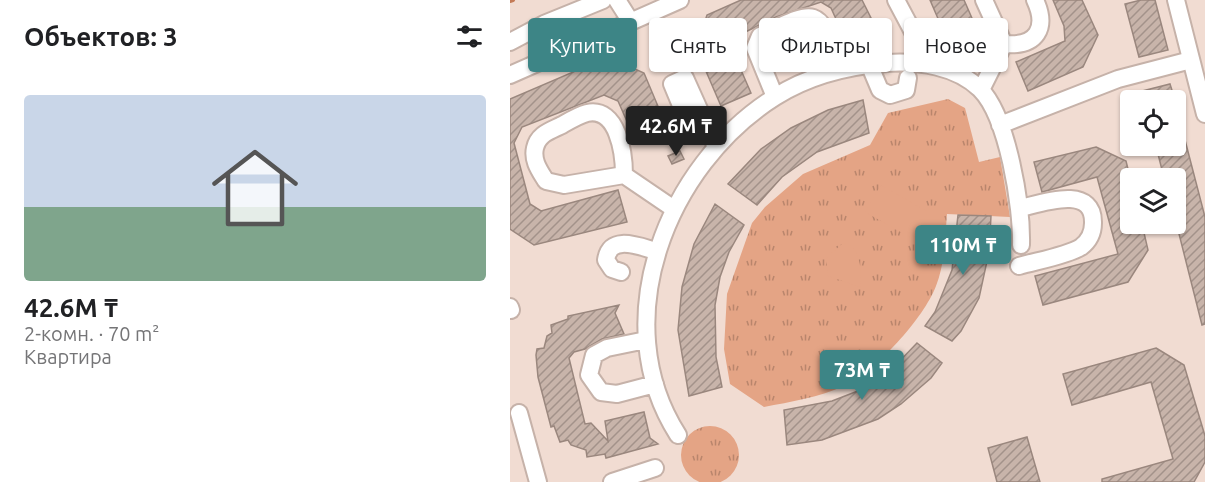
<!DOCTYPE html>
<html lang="ru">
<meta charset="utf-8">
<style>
:root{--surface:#fff;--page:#f2f2f2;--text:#202124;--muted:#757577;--accent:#3d8586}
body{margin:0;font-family:Ubuntu,sans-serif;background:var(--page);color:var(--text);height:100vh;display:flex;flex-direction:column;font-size:22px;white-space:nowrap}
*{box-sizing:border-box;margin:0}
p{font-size:20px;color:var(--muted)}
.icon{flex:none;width:33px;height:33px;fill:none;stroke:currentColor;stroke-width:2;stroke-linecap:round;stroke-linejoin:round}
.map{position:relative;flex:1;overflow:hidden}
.panel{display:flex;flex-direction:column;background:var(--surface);width:510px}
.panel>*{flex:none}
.banner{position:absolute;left:18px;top:18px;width:570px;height:54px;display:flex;gap:12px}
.fabs{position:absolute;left:610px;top:90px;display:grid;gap:12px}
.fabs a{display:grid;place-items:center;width:66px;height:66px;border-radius:6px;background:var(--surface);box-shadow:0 2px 4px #0004;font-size:30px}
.price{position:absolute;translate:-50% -51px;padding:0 14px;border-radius:6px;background:var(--accent);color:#fff;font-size:20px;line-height:39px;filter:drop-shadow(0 2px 3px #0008)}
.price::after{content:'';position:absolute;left:50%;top:36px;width:18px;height:14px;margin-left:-9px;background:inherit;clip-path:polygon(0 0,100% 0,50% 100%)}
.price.on{background:#222;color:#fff}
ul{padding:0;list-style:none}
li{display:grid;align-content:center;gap:12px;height:318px;padding:0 24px}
li span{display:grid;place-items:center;height:186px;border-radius:6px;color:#555}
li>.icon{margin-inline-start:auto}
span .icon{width:108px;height:108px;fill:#fffc;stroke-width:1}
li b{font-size:26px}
h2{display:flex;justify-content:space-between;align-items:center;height:72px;padding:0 24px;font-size:26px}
.pill{padding:0 21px;border-radius:6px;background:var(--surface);box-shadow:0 2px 4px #0004;font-size:21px;line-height:54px}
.pill.on{background:var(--accent);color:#fff}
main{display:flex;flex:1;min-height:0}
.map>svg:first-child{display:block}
.grass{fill:url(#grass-tufts)}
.pitch{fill:#e4a485}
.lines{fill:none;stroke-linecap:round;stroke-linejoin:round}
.stream{stroke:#c47b57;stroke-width:4}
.building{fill:url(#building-hatch);stroke:#9a877e;stroke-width:1.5}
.minor-casing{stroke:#c6b2a9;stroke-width:20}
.minor{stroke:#fff;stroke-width:16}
</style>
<main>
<section class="panel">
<h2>Объектов: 3<svg class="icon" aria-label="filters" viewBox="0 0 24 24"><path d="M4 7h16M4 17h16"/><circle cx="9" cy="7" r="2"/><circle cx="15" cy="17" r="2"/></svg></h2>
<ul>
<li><span style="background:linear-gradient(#c9d6e8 60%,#7fa58c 0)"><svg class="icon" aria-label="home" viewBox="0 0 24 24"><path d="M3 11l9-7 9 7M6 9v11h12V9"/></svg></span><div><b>42.6M ₸</b><p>2-комн. · 70 m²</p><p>Квартира</p></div></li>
</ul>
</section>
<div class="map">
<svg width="695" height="482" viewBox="0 0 695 482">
<defs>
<pattern id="grass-tufts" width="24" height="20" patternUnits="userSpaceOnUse" patternTransform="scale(1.5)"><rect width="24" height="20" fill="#e4a485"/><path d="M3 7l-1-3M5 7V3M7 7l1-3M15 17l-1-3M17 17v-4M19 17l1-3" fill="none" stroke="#b9856c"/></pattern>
<pattern id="building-hatch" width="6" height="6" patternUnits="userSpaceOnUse" patternTransform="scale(1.5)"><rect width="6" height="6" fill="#c8b4aa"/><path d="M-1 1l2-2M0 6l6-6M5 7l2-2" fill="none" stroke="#a3928a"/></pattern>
</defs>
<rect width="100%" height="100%" fill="#f1dcd2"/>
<path class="grass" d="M438 99 455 108 469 162 490 157 500 217 437 214C435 238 435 263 426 286 414 318 365 372 334 386 310 397 280 402 254 407L220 384 214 349 217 294 242 223 255 207 293 174 360 145 378 113Z
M171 455a29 29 0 1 1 58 0a29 29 0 1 1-58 0Z"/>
<path class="pitch" d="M371 185 418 212 403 239 355 212Z
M338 243C351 252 352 273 350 287L318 276 316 258 332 244Z"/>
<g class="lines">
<path class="stream" d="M0 1 3 0"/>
</g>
<path class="building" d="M231 0H352L370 36 340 50 321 8 311 2 266 17 227 36 221 47 241 93 211 106 186 48 197 15Z
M420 0H454L465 25 436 37Z
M543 0H572L588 35 573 67 518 91 506 62 555 41 554 26Z
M631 0H645L658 50 629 57 615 4Z
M98 57 134 73 158 130 127 144 108 101 94 95 12 127 4 143 20 204 31 211 108 190 117 222 24 245 0 229V99Z
M660 84 665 100H634L632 91Z
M353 100 359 133 307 152 272 177 247 205 218 184 251 149 281 128 318 110Z
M669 117 695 217V324L692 325 666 222V178H654L646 146H666V118Z
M586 147 616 161 621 181V224H632L638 250 618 282 533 305 525 276 608 254 587 177 532 192 524 162Z
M170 151 174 159 162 164 158 156Z
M205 204 234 225 219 252 210 277 205 305 206 357 212 387 179 396 168 330 172 287 184 244Z
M448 215 481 216 479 252 469 298 451 331 442 341 415 326 425 312 442 270Z
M109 305 105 313 114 334 92 339 75 349 64 352 59 358 75 424 81 423 98 441 95 421 134 412 140 438 148 444 96 458 95 454 77 457 76 450 61 445 58 440 50 442 44 426 41 427 28 377 26 355 27 349 34 348 37 336 42 333 41 325 58 319V316Z
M407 343 432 363 421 378 391 404 368 419 312 440 277 445 274 410 322 401 353 389 383 368Z
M646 348 674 365 695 436V462L684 482H592V479L663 459 641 382 562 405 553 374Z
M517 437 530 482H487L478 448Z"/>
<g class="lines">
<g class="minor-casing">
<path id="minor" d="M107 0 121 22
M386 0 420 64
M474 0 494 44
M666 0 695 114
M0 42 34 24 93 0
M494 44C527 47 538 28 525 0
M359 64 370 90 380 95 396 90 398 78
M0 75 170 0
M471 90 494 44
M265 97 245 48 250 36C311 7 306 7 333 68
M191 114 177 120 162 84 175 78 206 147
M490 125 608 79 681 60
M114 175C114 154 108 106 77 113 69 115 59 121 52 125 40 131 28 134 25 148 22 161 30 171 36 181L54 185 114 175 164 209
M509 266C526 261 556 256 571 247 579 241 583 232 583 223 584 184 532 203 511 208
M111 272 102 269 96 260C100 234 128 246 146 251
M0 307 1 310
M136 340 97 348 84 355 79 375 91 392 107 394 145 384
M9 413 28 482
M168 435C95 321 157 165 265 97 298 76 338 66 377 63 409 61 446 66 470 89 498 117 512 207 511 245
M102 482 145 468"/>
</g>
<use href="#minor" class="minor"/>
</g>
</svg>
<div class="fabs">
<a><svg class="icon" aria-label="locate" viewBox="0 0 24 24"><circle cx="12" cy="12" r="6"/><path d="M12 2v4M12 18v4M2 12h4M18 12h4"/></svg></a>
<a><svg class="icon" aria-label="layers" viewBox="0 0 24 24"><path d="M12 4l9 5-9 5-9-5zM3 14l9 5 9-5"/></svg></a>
</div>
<b class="price on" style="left:166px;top:157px">42.6M ₸</b>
<b class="price" style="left:453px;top:276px">110M ₸</b>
<b class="price" style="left:352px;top:401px">73M ₸</b>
<div class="banner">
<a class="pill on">Купить</a>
<a class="pill">Снять</a>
<a class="pill">Фильтры</a>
<a class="pill">Новое</a>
</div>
</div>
</main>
